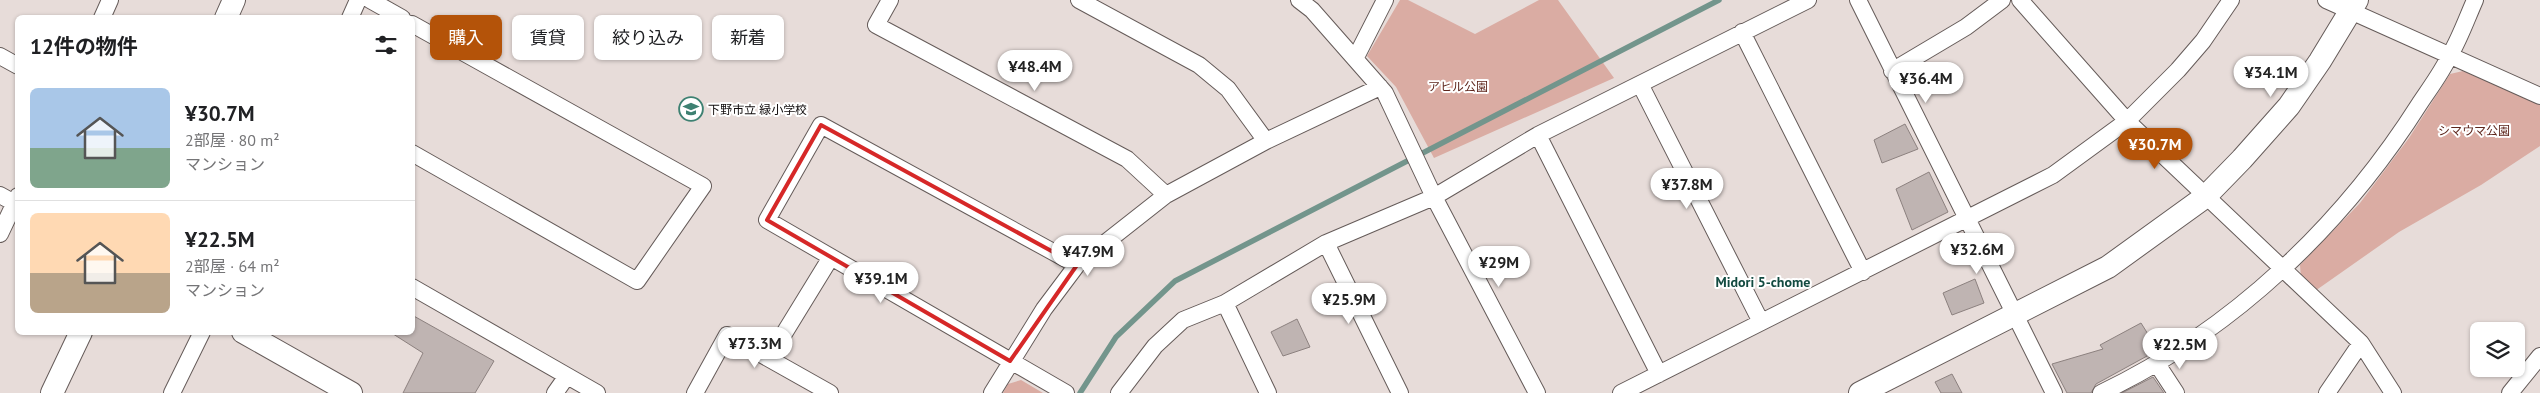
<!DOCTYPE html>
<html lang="ja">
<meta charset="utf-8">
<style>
:root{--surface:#fff;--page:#f6f6f6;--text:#202124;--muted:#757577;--line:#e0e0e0;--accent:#b45309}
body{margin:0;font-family:"PT Sans","Noto Sans JP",sans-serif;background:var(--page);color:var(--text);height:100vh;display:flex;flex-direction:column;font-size:19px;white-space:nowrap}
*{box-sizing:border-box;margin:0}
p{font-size:16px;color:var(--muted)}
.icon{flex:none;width:28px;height:28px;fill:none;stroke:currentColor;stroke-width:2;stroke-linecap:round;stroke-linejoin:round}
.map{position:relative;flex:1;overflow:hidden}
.drawer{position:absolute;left:15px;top:15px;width:400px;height:320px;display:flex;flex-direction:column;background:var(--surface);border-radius:8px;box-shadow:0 1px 4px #0004}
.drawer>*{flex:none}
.top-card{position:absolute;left:430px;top:15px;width:475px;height:45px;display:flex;gap:10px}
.controls{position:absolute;left:2470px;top:322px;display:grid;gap:10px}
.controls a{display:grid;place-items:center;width:55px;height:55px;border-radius:8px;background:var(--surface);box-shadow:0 1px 4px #0004;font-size:25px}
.price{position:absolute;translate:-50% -42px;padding:0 11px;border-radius:18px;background:#fff;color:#222;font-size:16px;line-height:32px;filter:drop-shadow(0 1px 2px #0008)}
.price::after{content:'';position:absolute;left:50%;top:30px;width:15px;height:11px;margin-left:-8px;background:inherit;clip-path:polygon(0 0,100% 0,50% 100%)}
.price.on{background:var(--accent);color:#fff}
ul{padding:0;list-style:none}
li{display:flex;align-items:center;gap:15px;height:125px;padding:0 15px}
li+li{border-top:1px solid var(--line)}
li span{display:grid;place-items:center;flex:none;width:140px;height:100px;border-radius:8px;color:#555}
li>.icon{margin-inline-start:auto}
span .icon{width:60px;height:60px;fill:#fffc;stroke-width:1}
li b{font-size:21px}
h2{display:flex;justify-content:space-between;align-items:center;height:60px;padding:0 15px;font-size:21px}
.pill{padding:0 18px;border-radius:8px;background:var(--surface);box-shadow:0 1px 4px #0004;font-size:18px;line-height:45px}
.pill.on{background:var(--accent);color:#fff}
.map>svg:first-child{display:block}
.green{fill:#daaca3}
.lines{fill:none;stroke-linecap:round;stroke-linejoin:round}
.stream{stroke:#73958c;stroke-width:5.5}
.building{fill:#bfb4b2;stroke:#8c817f}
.street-casing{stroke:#655b59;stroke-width:18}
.secondary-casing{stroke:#655b59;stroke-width:24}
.street{stroke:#fff;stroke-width:16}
.secondary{stroke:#fff;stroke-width:22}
.marked{fill:none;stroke:#d62828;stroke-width:4;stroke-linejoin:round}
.labels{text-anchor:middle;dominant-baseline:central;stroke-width:4;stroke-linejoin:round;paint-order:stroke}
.park-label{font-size:12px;fill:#5d251b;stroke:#fff}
.poi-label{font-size:12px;fill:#0f0b0b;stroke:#fff;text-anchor:start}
.neighbourhood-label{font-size:14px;font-weight:bold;fill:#124a40;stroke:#fff}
</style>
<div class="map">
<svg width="2540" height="393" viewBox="0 0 2540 393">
<rect width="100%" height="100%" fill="#e7dcd9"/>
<path class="green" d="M1400 0H1408L1475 34 1539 0H1558L1614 78 1434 158 1396 87 1367 56Z
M2463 71 2540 105V146L2481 185 2399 232 2315 291 2301 278 2300 265 2360 203 2409 138 2450 74Z
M1021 380 1043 393H1003L1008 384Z"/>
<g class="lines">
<path class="stream" d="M1080 393 1116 337 1175 281 1719 0"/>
</g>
<path class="building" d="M1905 124 1918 149 1882 163 1874 140Z
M1929 172 1948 212 1912 230 1896 189Z
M1975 279 1984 303 1952 315 1943 293Z
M412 315 494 361 475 393H403L423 353 390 332H412Z
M1297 319 1310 347 1283 356 1271 332Z
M2141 323 2158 350 2096 384 2091 393H2067L2052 364 2103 349 2100 345Z
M1952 374 1962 393H1941L1935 382Z
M2153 377 2164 393H2122Z"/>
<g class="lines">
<g class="street-casing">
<path id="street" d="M370 0 402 18
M890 0 876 25 1127 159 1166 195
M1299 0 1312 10 1385 93 1434 197 1537 393
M1858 0 2054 393
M2020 0 2127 121 2361 343 2327 393
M2326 0 2540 96
M102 18 110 0
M350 18 358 0
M412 24 703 186 637 281 412 153
M1742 32 1863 272
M0 56 18 66
M1356 57 1385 0
M1892 71 1966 27 2002 0
M1640 84 1761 322
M1538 135 1659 374
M1266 141 1380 87
M0 195 18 205
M0 234 18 196
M1326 243 1400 393
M412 287 597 393
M1225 303 1268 393
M2361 343 2393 393
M769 358 831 257
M2157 364 2176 393
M172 393 202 332
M555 393 567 376
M695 393 727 335 830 393
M992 393 1044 309 1077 265 1166 195 1266 141 1228 89 1199 65 1079 0
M1066 393 767 220 821 125 1077 265
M1119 393 1155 346 1183 320 1225 303 1326 243 1434 197 1538 135 1808 0
M1621 393 2053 175 2127 121 2178 70 2203 41 2231 0
M2101 393C2233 330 2342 226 2420 103 2430 88 2442 72 2450 55 2460 38 2467 18 2475 0
M2510 393 2540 356"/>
</g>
<g class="secondary-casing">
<path id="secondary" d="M226 18 234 0
M243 332 351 393
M52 393 81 332
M1860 393 2108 267 2205 197 2242 159 2289 106 2320 61 2357 0"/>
</g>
<use href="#street" class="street"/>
<use href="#secondary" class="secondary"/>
</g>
<path class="marked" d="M821 125 1077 265 1010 361 767 220Z"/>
<defs>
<g id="school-ring" transform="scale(1.25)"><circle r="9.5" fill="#fff" stroke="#3e8172" stroke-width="1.5"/><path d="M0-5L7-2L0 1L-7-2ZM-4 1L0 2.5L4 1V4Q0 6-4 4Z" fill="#3e8172"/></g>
</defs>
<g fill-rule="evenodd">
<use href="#school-ring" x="691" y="109"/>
</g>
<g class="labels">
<g class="park-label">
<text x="1458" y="86">アヒル公園</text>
<text x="2474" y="130">シマウマ公園</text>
</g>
<g class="poi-label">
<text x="708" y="109">下野市立 緑小学校</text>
</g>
<g class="neighbourhood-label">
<text x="1763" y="282">Midori 5-chome</text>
</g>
</g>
</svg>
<div class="controls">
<a><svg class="icon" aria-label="layers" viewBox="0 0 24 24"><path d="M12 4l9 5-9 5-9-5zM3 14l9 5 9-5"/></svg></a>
</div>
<b class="price" style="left:1035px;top:92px">¥48.4M</b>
<b class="price" style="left:2271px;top:98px">¥34.1M</b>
<b class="price" style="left:1926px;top:104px">¥36.4M</b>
<b class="price on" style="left:2155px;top:170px">¥30.7M</b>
<b class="price" style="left:1687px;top:210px">¥37.8M</b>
<b class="price" style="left:1977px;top:275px">¥32.6M</b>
<b class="price" style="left:1088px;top:277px">¥47.9M</b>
<b class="price" style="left:1499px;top:288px">¥29M</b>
<b class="price" style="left:881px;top:304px">¥39.1M</b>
<b class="price" style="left:1349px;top:325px">¥25.9M</b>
<b class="price" style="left:755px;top:369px">¥73.3M</b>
<b class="price" style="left:2180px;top:370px">¥22.5M</b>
<div class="top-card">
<a class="pill on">購入</a>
<a class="pill">賃貸</a>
<a class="pill">絞り込み</a>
<a class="pill">新着</a>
</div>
<section class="drawer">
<h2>12件の物件<svg class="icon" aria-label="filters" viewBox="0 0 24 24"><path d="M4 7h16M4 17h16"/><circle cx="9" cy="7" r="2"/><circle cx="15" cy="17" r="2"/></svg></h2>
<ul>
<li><span style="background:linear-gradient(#a9c7e8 60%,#7fa58c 0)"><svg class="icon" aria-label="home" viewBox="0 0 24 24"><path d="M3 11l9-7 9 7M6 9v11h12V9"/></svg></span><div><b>¥30.7M</b><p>2部屋 · 80 m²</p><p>マンション</p></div></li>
<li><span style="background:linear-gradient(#ffd9b3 60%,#b9a48a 0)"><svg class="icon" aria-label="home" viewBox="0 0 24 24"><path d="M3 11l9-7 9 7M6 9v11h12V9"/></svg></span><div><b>¥22.5M</b><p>2部屋 · 64 m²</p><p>マンション</p></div></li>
</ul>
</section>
</div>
